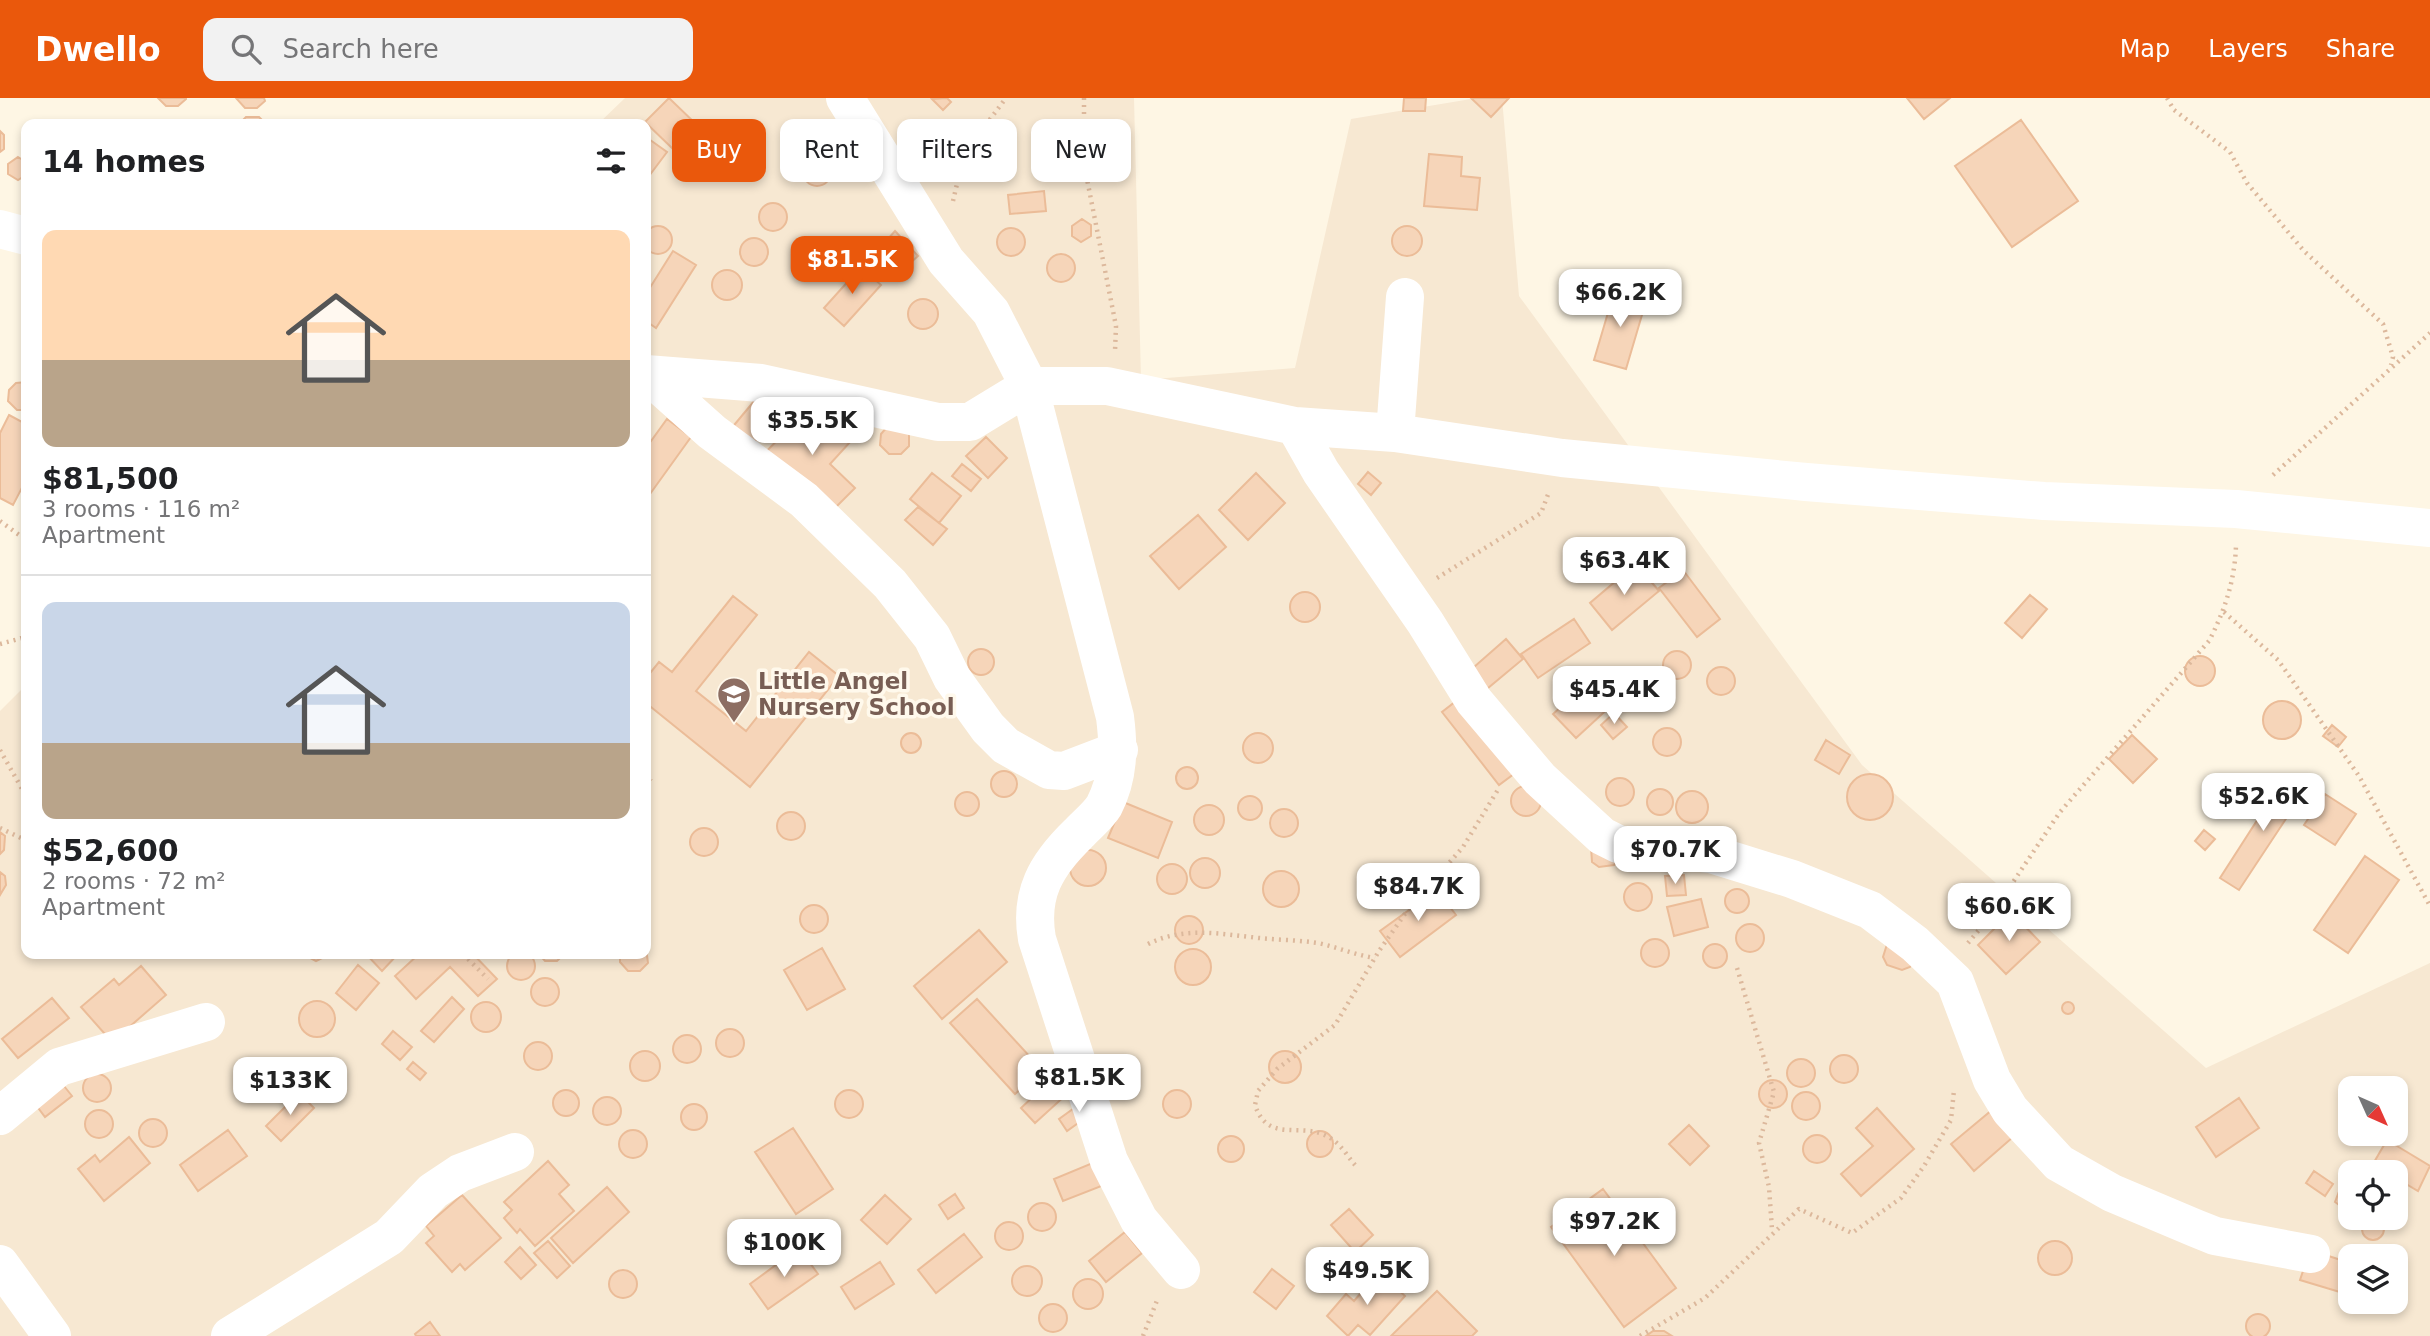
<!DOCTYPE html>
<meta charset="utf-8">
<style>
:root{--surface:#fff;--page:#f2f2f2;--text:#202124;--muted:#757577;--line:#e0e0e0;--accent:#ea580c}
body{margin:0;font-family:"DejaVu Sans",sans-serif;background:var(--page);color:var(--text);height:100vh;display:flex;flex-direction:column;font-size:26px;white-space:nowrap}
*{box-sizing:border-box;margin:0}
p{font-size:23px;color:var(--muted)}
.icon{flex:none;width:38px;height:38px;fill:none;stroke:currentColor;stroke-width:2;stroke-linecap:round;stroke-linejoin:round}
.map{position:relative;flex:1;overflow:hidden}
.panel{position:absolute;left:21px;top:21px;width:630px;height:840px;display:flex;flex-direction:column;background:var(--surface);border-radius:14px;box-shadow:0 4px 10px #0003}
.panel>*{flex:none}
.banner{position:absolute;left:672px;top:21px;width:665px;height:63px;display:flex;gap:14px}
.needle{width:46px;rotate:135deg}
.tools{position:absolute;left:2338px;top:978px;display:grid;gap:14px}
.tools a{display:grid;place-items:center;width:70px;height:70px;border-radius:14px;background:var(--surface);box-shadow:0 4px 10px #0003;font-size:35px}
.price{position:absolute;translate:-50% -60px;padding:0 16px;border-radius:14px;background:#fff;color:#222;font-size:23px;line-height:46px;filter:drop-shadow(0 2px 4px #0008)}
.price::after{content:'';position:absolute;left:50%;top:42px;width:21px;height:16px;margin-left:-10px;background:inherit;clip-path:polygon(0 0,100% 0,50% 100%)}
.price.selected{background:var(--accent);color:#fff}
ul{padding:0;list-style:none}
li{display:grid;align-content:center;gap:14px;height:371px;padding:0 21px}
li+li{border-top:2px solid var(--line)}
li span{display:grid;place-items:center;height:217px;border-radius:14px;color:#555}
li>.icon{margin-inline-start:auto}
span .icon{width:126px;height:126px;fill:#fffc;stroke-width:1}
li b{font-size:30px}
h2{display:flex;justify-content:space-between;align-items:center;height:84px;padding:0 21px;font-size:30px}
.tag{padding:0 24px;border-radius:14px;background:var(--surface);box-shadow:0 4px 10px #0003;font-size:24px;line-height:63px}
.tag.selected{background:var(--accent);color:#fff}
header{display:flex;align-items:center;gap:42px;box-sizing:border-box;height:98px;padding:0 35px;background:var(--accent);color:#fff}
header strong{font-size:33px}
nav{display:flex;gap:38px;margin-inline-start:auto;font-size:24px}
.search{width:490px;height:63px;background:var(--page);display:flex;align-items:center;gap:18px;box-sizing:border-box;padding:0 24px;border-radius:14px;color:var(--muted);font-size:26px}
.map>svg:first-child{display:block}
.residential{fill:#f7e8d2;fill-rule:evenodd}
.building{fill:#f6d5b9;stroke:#ebbc98;stroke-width:2}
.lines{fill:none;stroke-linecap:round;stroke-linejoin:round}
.path{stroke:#dcb89c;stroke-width:4.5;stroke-dasharray:2 5;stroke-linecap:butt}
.minor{stroke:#fff;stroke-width:38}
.labels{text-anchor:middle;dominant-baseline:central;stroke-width:7;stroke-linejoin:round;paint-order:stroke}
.education-label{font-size:23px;font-weight:bold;fill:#785e54;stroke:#fff9ec;text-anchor:start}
</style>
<header>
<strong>Dwello</strong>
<div class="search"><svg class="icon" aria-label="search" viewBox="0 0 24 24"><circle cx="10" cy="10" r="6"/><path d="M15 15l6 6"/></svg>Search here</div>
<nav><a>Map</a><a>Layers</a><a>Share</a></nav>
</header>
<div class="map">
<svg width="2430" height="1238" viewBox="0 0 2430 1238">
<rect width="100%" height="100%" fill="#fef6e4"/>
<path class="residential" d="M625 0H1134L1141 282 1295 270 1351 21 1477 0H1502L1519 198 1862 667 2206 970 2430 865V1238H0V613L26 587V856H646V26H598ZM2350 990H2396V1036H2350ZM2350 1074H2396V1120H2350ZM2350 1158H2396V1204H2350Z"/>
<path class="building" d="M158 0H186V1L178 8H166Z
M236 0H264L265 3 257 10H245Z
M669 0 726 55 703 80 645 24Z
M947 0 951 4 943 12 932 1Z
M1404 0H1426L1425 13H1403Z
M1471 0H1509L1491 19Z
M1907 0H1950L1924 21Z
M246 19H259L266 26H239Z
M2021 22 2078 103 2012 149 1955 68Z
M0 33 4 37V51L0 54Z
M646 39 667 54 646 82Z
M1429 56 1462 59 1461 78 1480 80 1477 112 1424 108Z
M18 59 26 64V77L18 82 8 76V66Z
M803 74a14 14 0 1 1 28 0a14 14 0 1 1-28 0Z
M1044 93 1046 113 1010 116 1008 97Z
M759 119a14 14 0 1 1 28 0a14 14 0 1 1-28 0Z
M1082 121 1091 127V138L1081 144 1072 138V128Z
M644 142a14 14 0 1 1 28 0a14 14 0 1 1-28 0Z
M1392 143a15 15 0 1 1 30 0a15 15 0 1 1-30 0Z
M997 144a14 14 0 1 1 28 0a14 14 0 1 1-28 0Z
M895 133 918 158 909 166 887 142Z
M740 154a14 14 0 1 1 28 0a14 14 0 1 1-28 0Z
M673 153 696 167 656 230 646 223V196Z
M1047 170a14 14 0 1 1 28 0a14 14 0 1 1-28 0Z
M861 169 881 187 844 228 824 210Z
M712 187a15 15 0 1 1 30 0a15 15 0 1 1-30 0Z
M1615 191 1647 200 1626 271 1594 262Z
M908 216a15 15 0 1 1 30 0a15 15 0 1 1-30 0Z
M26 284V312H17L8 303 9 292 16 285Z
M755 302 776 319 745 355 725 338Z
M792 304 805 316 813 307 851 343 830 366 855 390 827 418 763 357 790 329 778 317Z
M9 317 26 326V382L13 407 0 400V335Z
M667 321 691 339 650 396 646 392V350Z
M888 328 909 335V348L901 356H889L880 347 881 336Z
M986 339 1007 360 988 380 966 358Z
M962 366 981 381 971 393 952 378Z
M1368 374 1381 385 1371 397 1358 386Z
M932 375 961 398 939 425 910 401Z
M1256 375 1285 405 1248 442 1219 412Z
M918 409 947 431 933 447 905 422Z
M1198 417 1226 449 1179 491 1150 458Z
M1636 466 1659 493 1612 532 1590 505Z
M1683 472 1720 521 1697 539 1659 490Z
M1290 509a15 15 0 1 1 30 0a15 15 0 1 1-30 0Z
M2030 497 2047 511 2022 540 2005 525Z
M733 498 757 517 696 593 746 633 809 554 839 578 750 689 646 605V580L659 564 672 574Z
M1574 521 1590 545 1538 580 1521 556Z
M1506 541 1523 561 1482 595 1466 576Z
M968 564a13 13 0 1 1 26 0a13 13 0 1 1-26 0Z
M1663 567a14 14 0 1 1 28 0a14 14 0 1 1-28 0Z
M2185 573a15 15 0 1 1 30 0a15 15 0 1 1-30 0Z
M1707 583a14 14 0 1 1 28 0a14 14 0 1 1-28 0Z
M1603 571 1625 595 1576 640 1553 616Z
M1473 590 1530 664 1499 687 1442 614Z
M2263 622a19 19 0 1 1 38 0a19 19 0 1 1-38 0Z
M1614 615 1627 629 1613 641 1601 627Z
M2332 627 2346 639 2338 649 2323 638Z
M1653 644a14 14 0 1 1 28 0a14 14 0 1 1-28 0Z
M901 645a10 10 0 1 1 20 0a10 10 0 1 1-20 0Z
M1243 650a15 15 0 1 1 30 0a15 15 0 1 1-30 0Z
M2132 637 2157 661 2133 685 2109 661Z
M1826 642 1850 657 1839 676 1815 662Z
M1176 680a11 11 0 1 1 22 0a11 11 0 1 1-22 0Z
M991 686a13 13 0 1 1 26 0a13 13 0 1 1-26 0Z
M1847 699a23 23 0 1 1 46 0a23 23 0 1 1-46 0Z
M2285 679 2305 692 2239 792 2220 780Z
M1606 694a14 14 0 1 1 28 0a14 14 0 1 1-28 0Z
M1511 703a15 15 0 1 1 30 0a15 15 0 1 1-30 0Z
M1647 704a13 13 0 1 1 26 0a13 13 0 1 1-26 0Z
M1676 709a16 16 0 1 1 32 0a16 16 0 1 1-32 0Z
M955 706a12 12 0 1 1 24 0a12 12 0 1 1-24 0Z
M2325 696 2356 716 2335 747 2304 727Z
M1238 710a12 12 0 1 1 24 0a12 12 0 1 1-24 0Z
M1123 704 1172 724 1158 760 1108 740Z
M1194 722a15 15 0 1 1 30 0a15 15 0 1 1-30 0Z
M1270 725a14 14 0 1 1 28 0a14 14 0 1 1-28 0Z
M777 728a14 14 0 1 1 28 0a14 14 0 1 1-28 0Z
M690 744a14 14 0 1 1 28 0a14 14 0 1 1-28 0Z
M2204 732 2215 741 2205 752 2195 743Z
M0 734 5 738 4 752 0 756Z
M1591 749 1619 760 1614 767 1599 769 1592 764Z
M1070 770a18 18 0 1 1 36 0a18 18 0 1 1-36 0Z
M2365 758 2399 782 2348 855 2314 832Z
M1190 775a15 15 0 1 1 30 0a15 15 0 1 1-30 0Z
M1157 781a15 15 0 1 1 30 0a15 15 0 1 1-30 0Z
M1263 791a18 18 0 1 1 36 0a18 18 0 1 1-36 0Z
M0 774 5 778 6 787 0 797Z
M1684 777 1686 797 1667 798 1665 778Z
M1624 799a14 14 0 1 1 28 0a14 14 0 1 1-28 0Z
M1725 803a12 12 0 1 1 24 0a12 12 0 1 1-24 0Z
M1437 792 1456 817 1400 859 1380 833Z
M1701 801 1708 829 1674 838 1667 809Z
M800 821a14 14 0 1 1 28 0a14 14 0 1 1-28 0Z
M2011 814 2040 844 2006 876 1978 847Z
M1175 832a14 14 0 1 1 28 0a14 14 0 1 1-28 0Z
M1736 840a14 14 0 1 1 28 0a14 14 0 1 1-28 0Z
M979 832 1007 864 942 921 914 888Z
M1641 855a14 14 0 1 1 28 0a14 14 0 1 1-28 0Z
M1888 843 1915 862 1910 869 1902 872 1887 867 1883 859Z
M1703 858a12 12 0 1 1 24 0a12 12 0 1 1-24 0Z
M646 850 648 865 640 873H628L620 864V856H646Z
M822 850 845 891 807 912 784 872Z
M1175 869a18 18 0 1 1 36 0a18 18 0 1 1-36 0Z
M507 868a14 14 0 1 1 28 0a14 14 0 1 1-28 0Z
M303 856H330L316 863Z
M366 856H398L382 873Z
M419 856H473L497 881 478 898 450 869 416 901 395 878Z
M539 856H564L557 863H545Z
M358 867 379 885 356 912 336 895Z
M141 868 166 897 112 944 81 909 114 881 119 887Z
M531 894a14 14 0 1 1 28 0a14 14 0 1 1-28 0Z
M452 899 464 911 434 944 421 933Z
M52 900 69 920 18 960 2 941Z
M977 901 1042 972 1015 996 950 925Z
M299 921a18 18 0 1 1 36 0a18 18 0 1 1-36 0Z
M2062 910a6 6 0 1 1 12 0a6 6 0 1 1-12 0Z
M471 919a15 15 0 1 1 30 0a15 15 0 1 1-30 0Z
M716 945a14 14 0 1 1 28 0a14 14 0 1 1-28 0Z
M393 933 412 949 400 962 382 946Z
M673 951a14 14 0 1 1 28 0a14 14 0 1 1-28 0Z
M524 958a14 14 0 1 1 28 0a14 14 0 1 1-28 0Z
M1269 969a16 16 0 1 1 32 0a16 16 0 1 1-32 0Z
M630 968a15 15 0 1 1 30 0a15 15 0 1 1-30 0Z
M1830 971a14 14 0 1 1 28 0a14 14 0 1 1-28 0Z
M1787 975a14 14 0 1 1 28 0a14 14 0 1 1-28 0Z
M413 964 426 975 420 982 407 971Z
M83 990a14 14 0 1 1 28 0a14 14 0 1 1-28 0Z
M1053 980 1067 996 1035 1025 1021 1010Z
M1759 996a14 14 0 1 1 28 0a14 14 0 1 1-28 0Z
M60 983 72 998 45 1019 33 1003Z
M1163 1006a14 14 0 1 1 28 0a14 14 0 1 1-28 0Z
M835 1006a14 14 0 1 1 28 0a14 14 0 1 1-28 0Z
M553 1005a13 13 0 1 1 26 0a13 13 0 1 1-26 0Z
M1792 1008a14 14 0 1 1 28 0a14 14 0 1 1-28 0Z
M299 995 314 1010 281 1043 266 1028Z
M1091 998 1099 1010 1067 1033 1059 1021Z
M593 1013a14 14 0 1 1 28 0a14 14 0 1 1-28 0Z
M2239 1000 2259 1030 2216 1059 2196 1029Z
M681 1019a13 13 0 1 1 26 0a13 13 0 1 1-26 0Z
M1998 1007 2020 1033 1974 1073 1951 1046Z
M1877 1010 1914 1051 1861 1098 1841 1076 1873 1048 1856 1030Z
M85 1026a14 14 0 1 1 28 0a14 14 0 1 1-28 0Z
M139 1035a14 14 0 1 1 28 0a14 14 0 1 1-28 0Z
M1689 1027 1709 1048 1690 1067 1669 1046Z
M793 1030 833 1091 796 1116 755 1054Z
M228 1032 247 1058 198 1093 180 1067Z
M619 1046a14 14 0 1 1 28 0a14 14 0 1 1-28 0Z
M1307 1046a13 13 0 1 1 26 0a13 13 0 1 1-26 0Z
M1803 1051a14 14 0 1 1 28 0a14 14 0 1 1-28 0Z
M1218 1051a13 13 0 1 1 26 0a13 13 0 1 1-26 0Z
M129 1039 150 1065 104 1103 78 1071 95 1057 100 1064Z
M2387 1042 2430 1068 2418 1093 2396 1080V1074H2386L2373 1066Z
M548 1063 569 1087 559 1096 574 1113 535 1148 520 1131 517 1135 504 1120 512 1112 504 1104Z
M1095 1064 1104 1087 1063 1103 1054 1081Z
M2314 1073 2333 1086 2325 1098 2306 1085Z
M607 1089 629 1114 573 1165 551 1140Z
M2347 1089 2350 1090V1112L2347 1113 2335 1104 2340 1091Z
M1603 1091 1676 1190 1624 1229 1551 1129Z
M955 1096 964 1110 948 1121 939 1107Z
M462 1097 501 1140 465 1172 460 1166 452 1174 426 1145 434 1138 426 1128Z
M885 1097 911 1121 887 1146 861 1122Z
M1028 1119a14 14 0 1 1 28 0a14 14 0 1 1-28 0Z
M1349 1111 1373 1137 1355 1154 1331 1127Z
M2362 1131a11 11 0 1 1 22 0a11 11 0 1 1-22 0Z
M995 1138a14 14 0 1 1 28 0a14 14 0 1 1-28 0Z
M1125 1134 1142 1155 1106 1184 1089 1163Z
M964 1136 982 1159 936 1195 918 1172Z
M2038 1160a17 17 0 1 1 34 0a17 17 0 1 1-34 0Z
M548 1143 570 1168 557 1180 534 1155Z
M520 1149 536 1167 521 1181 505 1164Z
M799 1150 818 1176 768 1211 750 1186Z
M2310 1152 2350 1165 2343 1195 2300 1182Z
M880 1164 894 1186 855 1211 841 1189Z
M1012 1183a15 15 0 1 1 30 0a15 15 0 1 1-30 0Z
M1272 1171 1294 1188 1276 1211 1254 1194Z
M609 1186a14 14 0 1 1 28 0a14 14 0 1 1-28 0Z
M1379 1174 1405 1198 1370 1237 1358 1227 1348 1238 1327 1218 1346 1196 1354 1203Z
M1073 1196a15 15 0 1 1 30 0a15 15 0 1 1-30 0Z
M2396 1189 2401 1196 2400 1207 2392 1214 2382 1212 2375 1204H2396Z
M1437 1193 1477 1233 1472 1238H1391Z
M1039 1220a14 14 0 1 1 28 0a14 14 0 1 1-28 0Z
M2246 1228a12 12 0 1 1 24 0a12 12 0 1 1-24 0Z
M430 1224 440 1238H416L415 1236Z
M1653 1233H1664L1672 1238H1646Z"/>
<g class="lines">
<path class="path" d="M1084 0V66L1116 228 1115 253
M2167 0 2174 12 2230 54 2247 85 2304 153 2383 226 2393 259 2391 267
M953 103 964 56 1006 0
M2273 377 2430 235
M0 423 26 442
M1437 480 1541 415 1549 394
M2224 514 2278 562 2359 678 2430 808
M0 546 26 539
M0 652 26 698
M646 677 651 683
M0 730 21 740
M1968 845 1989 820 2060 714 2209 543C2225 512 2235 482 2236 447
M1148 846C1184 828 1221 836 1259 840 1278 842 1298 842 1318 845 1337 849 1355 857 1375 860
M463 856 488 881
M1737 870 1774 994 1759 1045 1769 1089 1772 1132
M1355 1067C1348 1059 1342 1048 1333 1042 1305 1020 1269 1049 1255 1007L1258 993 1277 971 1335 927 1379 853 1407 813 1463 749 1499 690
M1143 1238 1158 1200
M1640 1238 1705 1200 1799 1111 1852 1135 1901 1100 1924 1068 1951 1022 1954 992"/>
<path class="minor" d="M845 0 946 163 991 214 1029 288 1115 619C1119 650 1119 679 1104 708 1098 718 1086 727 1078 736 1046 767 1029 796 1037 841L1109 1063 1139 1122 1181 1172
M0 131 26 138
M646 276 761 285 938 324H970L1029 288H1107L1295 328 1395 335 1562 360 1806 384 2044 403 2236 411 2430 430
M647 276 712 334 804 402 890 486 932 539 952 580 988 630 1006 648 1049 672 1064 673 1119 652
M1295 328 1321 374 1425 524 1474 603 1540 681 1602 738 1618 746 1650 755 1676 752 1711 756 1792 781 1870 812 1915 846 1955 884 1992 982 2010 1012 2059 1065 2112 1095 2195 1130 2215 1138 2311 1156
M1395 335 1405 199
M0 1018 59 969 206 924
M0 1166 52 1238
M230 1238 389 1139 433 1093 460 1075 515 1054"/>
</g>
<defs>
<g id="school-pin" transform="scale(1.75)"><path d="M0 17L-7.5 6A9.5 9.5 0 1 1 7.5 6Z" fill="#8d6e63" stroke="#fff9ec"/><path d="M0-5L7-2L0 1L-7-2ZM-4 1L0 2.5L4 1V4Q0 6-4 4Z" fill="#fff"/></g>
</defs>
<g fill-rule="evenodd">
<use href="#school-pin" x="734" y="596"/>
</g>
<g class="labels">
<g class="education-label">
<text x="758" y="583">Little Angel<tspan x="758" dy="26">Nursery School</tspan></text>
</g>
</g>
</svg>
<div class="tools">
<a><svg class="needle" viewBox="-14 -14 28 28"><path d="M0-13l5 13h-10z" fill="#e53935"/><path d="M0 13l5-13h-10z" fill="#757577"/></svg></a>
<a><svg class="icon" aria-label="locate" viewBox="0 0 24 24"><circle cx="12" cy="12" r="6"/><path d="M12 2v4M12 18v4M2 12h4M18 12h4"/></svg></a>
<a><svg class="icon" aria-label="layers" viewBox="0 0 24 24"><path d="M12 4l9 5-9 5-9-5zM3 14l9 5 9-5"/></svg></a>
</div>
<b class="price selected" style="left:852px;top:198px">$81.5K</b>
<b class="price" style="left:1620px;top:231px">$66.2K</b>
<b class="price" style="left:812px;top:359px">$35.5K</b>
<b class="price" style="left:1624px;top:499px">$63.4K</b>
<b class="price" style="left:1614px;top:628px">$45.4K</b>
<b class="price" style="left:2263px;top:735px">$52.6K</b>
<b class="price" style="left:1675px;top:788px">$70.7K</b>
<b class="price" style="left:1418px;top:825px">$84.7K</b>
<b class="price" style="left:2009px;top:845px">$60.6K</b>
<b class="price" style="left:1079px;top:1016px">$81.5K</b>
<b class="price" style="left:290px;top:1019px">$133K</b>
<b class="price" style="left:1614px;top:1160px">$97.2K</b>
<b class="price" style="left:784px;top:1181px">$100K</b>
<b class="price" style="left:1367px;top:1209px">$49.5K</b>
<div class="banner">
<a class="tag selected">Buy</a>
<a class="tag">Rent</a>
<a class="tag">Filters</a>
<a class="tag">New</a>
</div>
<section class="panel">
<h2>14 homes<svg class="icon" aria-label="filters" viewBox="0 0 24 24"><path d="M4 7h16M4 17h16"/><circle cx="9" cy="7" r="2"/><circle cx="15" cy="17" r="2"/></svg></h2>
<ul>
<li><span style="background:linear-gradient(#ffd9b3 60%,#b9a48a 0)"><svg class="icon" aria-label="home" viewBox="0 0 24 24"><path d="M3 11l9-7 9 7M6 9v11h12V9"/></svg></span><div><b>$81,500</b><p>3 rooms · 116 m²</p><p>Apartment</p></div></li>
<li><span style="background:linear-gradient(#c9d6e8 65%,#b9a48a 0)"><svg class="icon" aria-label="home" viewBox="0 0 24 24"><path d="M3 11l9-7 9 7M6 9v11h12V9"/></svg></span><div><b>$52,600</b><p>2 rooms · 72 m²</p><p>Apartment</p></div></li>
</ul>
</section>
</div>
